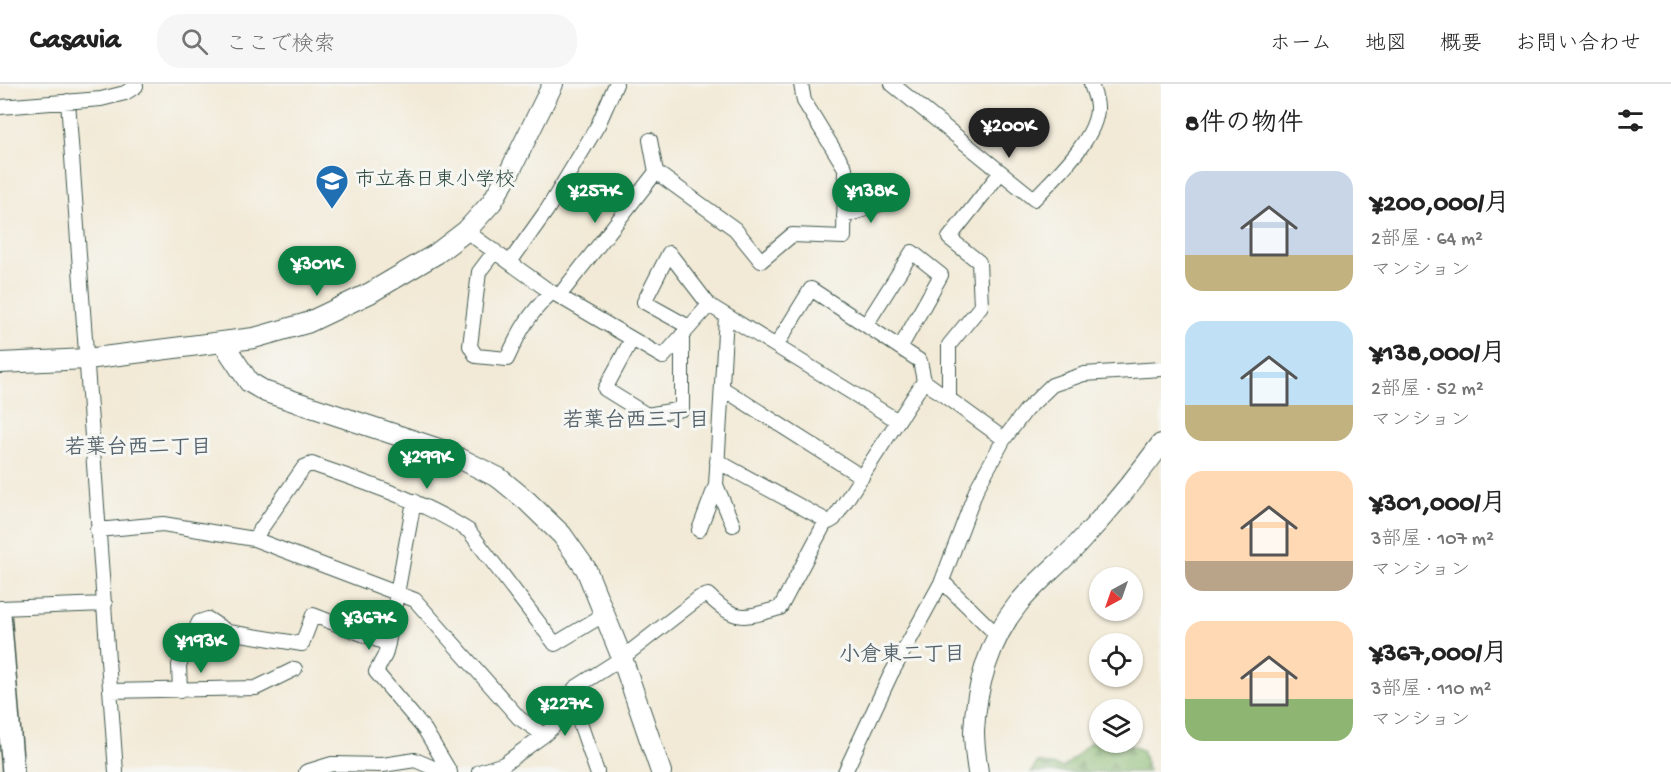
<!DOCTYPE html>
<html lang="ja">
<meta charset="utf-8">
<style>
:root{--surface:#fff;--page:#f6f6f6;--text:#222;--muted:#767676;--line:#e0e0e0;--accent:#0b8043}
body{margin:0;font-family:"Gochi Hand","Klee One",sans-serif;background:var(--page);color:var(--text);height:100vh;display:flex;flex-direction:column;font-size:22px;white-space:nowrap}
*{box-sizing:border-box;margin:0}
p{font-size:20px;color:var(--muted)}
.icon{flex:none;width:33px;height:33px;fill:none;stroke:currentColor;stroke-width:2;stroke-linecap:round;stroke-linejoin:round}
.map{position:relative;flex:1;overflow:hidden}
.panel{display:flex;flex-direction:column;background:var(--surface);width:510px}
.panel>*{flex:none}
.needle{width:39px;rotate:220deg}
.fabs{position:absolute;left:1089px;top:483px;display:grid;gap:12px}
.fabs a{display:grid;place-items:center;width:54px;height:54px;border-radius:50%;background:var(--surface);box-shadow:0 2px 4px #0004;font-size:30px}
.price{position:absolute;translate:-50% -51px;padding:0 14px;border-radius:21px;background:var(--accent);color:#fff;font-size:20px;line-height:39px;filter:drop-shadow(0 2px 3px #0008)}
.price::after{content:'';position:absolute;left:50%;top:36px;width:18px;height:14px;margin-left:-9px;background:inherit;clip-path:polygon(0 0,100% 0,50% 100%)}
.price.on{background:#222;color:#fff}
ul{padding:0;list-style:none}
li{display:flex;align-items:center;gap:18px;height:150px;padding:0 24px}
li span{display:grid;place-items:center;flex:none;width:168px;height:120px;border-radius:18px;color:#555}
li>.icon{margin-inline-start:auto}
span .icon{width:72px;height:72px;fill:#fffc;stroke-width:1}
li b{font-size:26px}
h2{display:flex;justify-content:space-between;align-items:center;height:72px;padding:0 24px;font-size:26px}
header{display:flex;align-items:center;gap:36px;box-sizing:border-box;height:84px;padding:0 30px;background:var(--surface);border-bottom:2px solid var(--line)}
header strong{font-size:28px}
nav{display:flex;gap:33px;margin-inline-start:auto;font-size:21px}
.search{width:420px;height:54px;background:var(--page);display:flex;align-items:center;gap:15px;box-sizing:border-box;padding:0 21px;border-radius:24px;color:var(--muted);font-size:22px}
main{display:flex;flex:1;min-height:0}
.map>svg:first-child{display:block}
.forest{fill:url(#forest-firs);stroke:#547b53;stroke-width:1.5}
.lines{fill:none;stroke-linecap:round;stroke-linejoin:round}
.street-casing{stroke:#3f574c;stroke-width:16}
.secondary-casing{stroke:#3f574c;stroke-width:22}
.primary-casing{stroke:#3f574c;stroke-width:24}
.street{stroke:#fff;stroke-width:14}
.secondary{stroke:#fff;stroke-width:20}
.primary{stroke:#fff;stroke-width:21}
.labels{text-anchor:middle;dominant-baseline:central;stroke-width:6;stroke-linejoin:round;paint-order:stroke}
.poi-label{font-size:20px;fill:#1f3d34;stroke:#f6f6f2;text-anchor:start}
.neighbourhood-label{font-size:21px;font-weight:bold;fill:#56646d;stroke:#f6f6f2}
</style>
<header>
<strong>Casavia</strong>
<div class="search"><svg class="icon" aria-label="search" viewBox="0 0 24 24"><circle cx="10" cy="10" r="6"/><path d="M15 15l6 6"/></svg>ここで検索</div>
<nav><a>ホーム</a><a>地図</a><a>概要</a><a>お問い合わせ</a></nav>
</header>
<main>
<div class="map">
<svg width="1161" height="688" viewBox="0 0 1161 688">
<defs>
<pattern id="forest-firs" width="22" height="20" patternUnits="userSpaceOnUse" patternTransform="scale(1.5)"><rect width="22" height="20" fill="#8ab972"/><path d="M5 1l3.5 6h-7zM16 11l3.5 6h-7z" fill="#70985e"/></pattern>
</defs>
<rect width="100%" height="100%" fill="#f6f6f2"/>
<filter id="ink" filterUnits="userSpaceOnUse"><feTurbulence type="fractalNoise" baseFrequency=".0167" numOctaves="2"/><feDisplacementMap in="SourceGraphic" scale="12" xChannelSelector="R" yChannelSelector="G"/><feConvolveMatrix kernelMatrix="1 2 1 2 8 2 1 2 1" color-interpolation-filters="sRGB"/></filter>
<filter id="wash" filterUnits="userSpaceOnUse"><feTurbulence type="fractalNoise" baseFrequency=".008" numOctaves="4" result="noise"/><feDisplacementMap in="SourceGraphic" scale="24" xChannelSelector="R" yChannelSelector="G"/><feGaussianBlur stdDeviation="1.35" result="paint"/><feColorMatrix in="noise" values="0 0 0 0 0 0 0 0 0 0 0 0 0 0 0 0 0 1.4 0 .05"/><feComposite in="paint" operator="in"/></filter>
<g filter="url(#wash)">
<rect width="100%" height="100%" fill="#f2ead7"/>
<path class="forest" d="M1099 657 1124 659 1142 666 1149 688H1031L1038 678 1063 684 1090 659Z"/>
</g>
<g filter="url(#ink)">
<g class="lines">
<g class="street-casing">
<path id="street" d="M892 0 1034 115C1054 94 1098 54 1097 23 1097 16 1093 7 1091 0
M68 17 116 688
M0 23 101 15 125 9 136 2
M650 56 656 88 735 145 761 177 792 151 844 153 845 84 804 17 801 0
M844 132 887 118
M466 147 545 204 663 273 709 221 776 262 811 205 920 277 924 297 949 315V261L981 222 979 178 949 154 1001 88
M495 167 479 188 470 262 476 272 507 275C520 246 529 230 552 208
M510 178 547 126 598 41 616 0
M559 212 656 88
M726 232 716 401 733 441
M866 241 912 168 941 191 900 264
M689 243 644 218 669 169 709 221
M632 255 605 305 647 331 682 325V251
M776 262 898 337
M722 304 862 393
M949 315 1004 355
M717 377 829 438 834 435 924 297
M414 417 388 559 385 571 376 588 425 646 450 688
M97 446 163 440 254 455 415 516 519 634 544 651
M699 446 716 401
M254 455 304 383 312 380C365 399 421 416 469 447L555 560 605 530
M942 497 998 552
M0 524 105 520
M110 607 256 604 295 585
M180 607 179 581 199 538 208 535 228 548 302 560 313 531 388 560
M571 613 597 688
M306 688 332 680 383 681 415 676 443 688
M479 688 504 680 544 651 553 643 575 604 622 574 699 514 708 511C736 539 744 534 780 524L826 437
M845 688 890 592 942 497 977 404 1004 355 1026 326 1052 301 1084 290 1161 285"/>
</g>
<g class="secondary-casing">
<path id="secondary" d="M223 259 249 298 266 308 445 367 499 394 527 417 562 451 586 485 622 574 661 688
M0 279 87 275 254 254 307 239 370 209 436 170 466 147 492 118 511 85 553 0
M978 688C976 675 974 660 974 647 976 602 990 555 1018 520 1035 499 1058 481 1076 462 1107 429 1135 396 1161 360"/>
</g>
<g class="primary-casing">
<path id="primary" d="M0 529 13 688"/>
</g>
<use href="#street" class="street"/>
<use href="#secondary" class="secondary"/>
<use href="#primary" class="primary"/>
</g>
</g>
<defs>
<g id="school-pin" transform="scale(1.725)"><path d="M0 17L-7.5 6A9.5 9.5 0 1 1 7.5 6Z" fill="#1f6fb2" stroke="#f6f6f2"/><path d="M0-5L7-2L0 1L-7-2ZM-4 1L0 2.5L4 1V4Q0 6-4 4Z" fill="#fff"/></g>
</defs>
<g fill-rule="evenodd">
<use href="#school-pin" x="332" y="97"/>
</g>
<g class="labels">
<g class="poi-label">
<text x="355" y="97">市立春日東小学校</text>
</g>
<g class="neighbourhood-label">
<text x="636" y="338">若葉台西三丁目</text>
<text x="138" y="365">若葉台西二丁目</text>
<text x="902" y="572">小倉東二丁目</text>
</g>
</g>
</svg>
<div class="fabs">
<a><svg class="needle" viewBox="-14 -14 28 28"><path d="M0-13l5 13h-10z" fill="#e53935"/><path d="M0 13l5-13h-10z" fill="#767676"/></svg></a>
<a><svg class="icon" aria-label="locate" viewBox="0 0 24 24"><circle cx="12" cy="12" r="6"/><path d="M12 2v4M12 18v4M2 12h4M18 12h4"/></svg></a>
<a><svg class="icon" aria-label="layers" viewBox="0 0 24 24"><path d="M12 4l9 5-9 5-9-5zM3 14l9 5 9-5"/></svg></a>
</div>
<b class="price on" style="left:1009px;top:75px">¥200K</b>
<b class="price" style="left:595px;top:140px">¥257K</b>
<b class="price" style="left:871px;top:140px">¥138K</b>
<b class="price" style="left:317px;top:213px">¥301K</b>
<b class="price" style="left:427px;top:406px">¥299K</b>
<b class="price" style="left:369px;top:567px">¥367K</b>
<b class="price" style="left:201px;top:590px">¥193K</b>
<b class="price" style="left:565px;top:653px">¥227K</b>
</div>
<section class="panel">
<h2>8件の物件<svg class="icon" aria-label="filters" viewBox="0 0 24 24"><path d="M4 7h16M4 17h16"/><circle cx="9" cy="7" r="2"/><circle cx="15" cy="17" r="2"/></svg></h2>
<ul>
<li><span style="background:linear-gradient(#c9d6e8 70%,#c2b280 0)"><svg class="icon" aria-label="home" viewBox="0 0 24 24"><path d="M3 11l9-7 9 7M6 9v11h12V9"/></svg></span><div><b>¥200,000/月</b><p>2部屋 · 64 m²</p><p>マンション</p></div></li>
<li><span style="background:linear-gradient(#bfe0f5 70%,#c2b280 0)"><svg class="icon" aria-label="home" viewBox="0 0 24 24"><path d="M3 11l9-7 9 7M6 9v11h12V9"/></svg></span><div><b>¥138,000/月</b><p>2部屋 · 52 m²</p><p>マンション</p></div></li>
<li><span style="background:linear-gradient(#ffd9b3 75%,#b9a48a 0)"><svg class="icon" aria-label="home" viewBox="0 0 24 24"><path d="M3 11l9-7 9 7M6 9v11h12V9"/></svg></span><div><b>¥301,000/月</b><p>3部屋 · 107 m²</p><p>マンション</p></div></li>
<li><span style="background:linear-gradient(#ffd9b3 65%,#8fb573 0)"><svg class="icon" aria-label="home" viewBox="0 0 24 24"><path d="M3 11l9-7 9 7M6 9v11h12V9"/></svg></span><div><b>¥367,000/月</b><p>3部屋 · 110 m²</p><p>マンション</p></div></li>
</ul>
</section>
</main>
